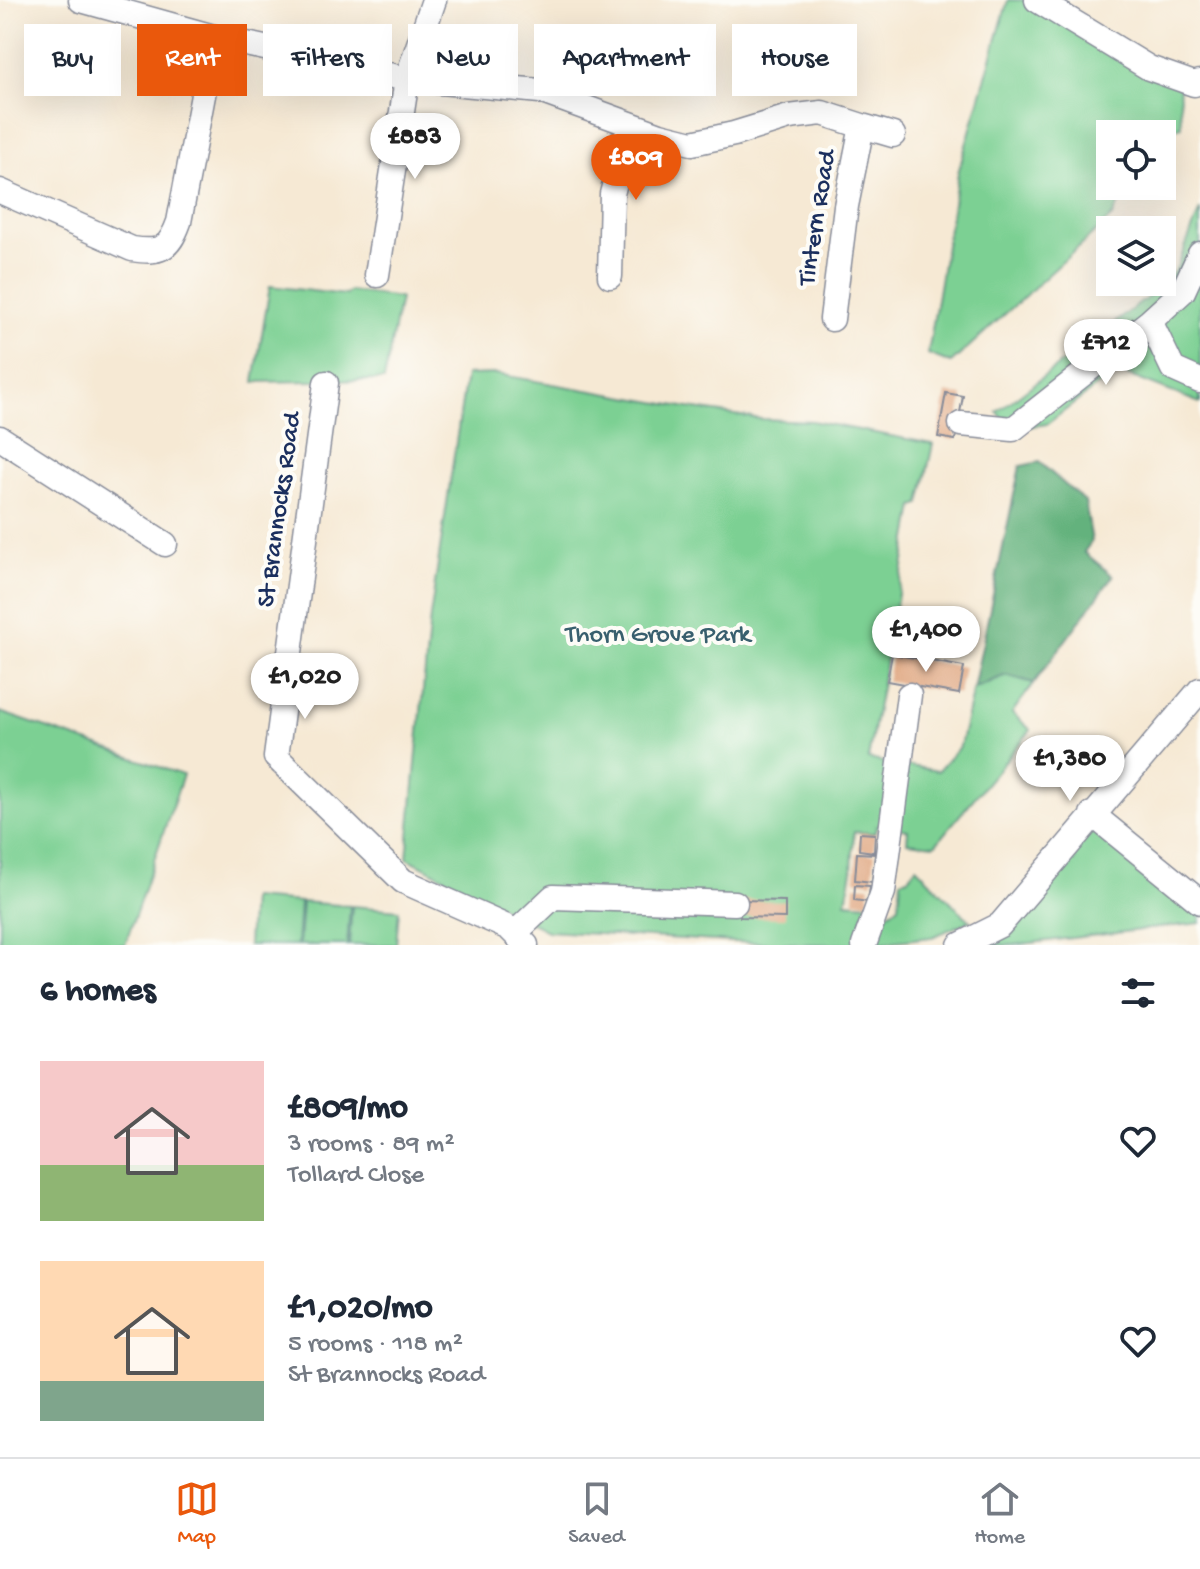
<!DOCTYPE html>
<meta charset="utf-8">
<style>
:root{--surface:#fff;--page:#f6f6f7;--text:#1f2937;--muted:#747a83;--line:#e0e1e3;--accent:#ea580c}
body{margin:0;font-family:"Gochi Hand",sans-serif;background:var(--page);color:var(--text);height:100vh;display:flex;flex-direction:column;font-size:30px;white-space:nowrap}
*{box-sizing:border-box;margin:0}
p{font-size:26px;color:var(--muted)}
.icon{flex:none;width:44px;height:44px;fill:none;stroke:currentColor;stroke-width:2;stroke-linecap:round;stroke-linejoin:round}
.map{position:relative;height:945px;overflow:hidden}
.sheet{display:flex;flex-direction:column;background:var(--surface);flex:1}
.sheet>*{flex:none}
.guide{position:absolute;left:24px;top:24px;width:1152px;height:72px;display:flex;gap:16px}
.controls{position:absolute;left:1096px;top:120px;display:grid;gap:16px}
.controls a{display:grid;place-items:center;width:80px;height:80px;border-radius:0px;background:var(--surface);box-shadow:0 8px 32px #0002;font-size:40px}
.price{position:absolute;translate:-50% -68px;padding:0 18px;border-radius:28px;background:#fff;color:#222;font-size:26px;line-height:52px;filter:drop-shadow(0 2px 4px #0008)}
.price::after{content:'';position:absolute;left:50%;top:48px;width:24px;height:18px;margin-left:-12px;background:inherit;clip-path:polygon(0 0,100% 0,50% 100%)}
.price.on{background:var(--accent);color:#fff}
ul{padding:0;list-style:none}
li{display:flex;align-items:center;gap:24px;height:200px;padding:0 40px}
li span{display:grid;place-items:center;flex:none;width:224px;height:160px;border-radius:0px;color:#555}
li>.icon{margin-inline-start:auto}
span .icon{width:96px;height:96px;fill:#fffc;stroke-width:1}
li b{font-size:34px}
h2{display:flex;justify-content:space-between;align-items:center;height:96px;padding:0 40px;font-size:34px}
.tag{padding:0 28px;border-radius:0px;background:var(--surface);box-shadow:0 8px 32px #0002;font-size:28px;line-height:72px}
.tag.on{background:var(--accent);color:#fff}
.menu{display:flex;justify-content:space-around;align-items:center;height:112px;border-top:2px solid var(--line);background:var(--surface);font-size:22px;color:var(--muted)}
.menu a{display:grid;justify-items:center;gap:4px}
.menu .on{color:var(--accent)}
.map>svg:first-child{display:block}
.green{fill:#7bd093;stroke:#4b8078;stroke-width:2}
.forest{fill:#64b27d;stroke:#40706e;stroke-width:2}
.building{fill:#e2ad8a}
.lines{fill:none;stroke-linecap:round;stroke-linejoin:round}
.minor-casing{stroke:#888c99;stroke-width:27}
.minor{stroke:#fff;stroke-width:24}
.labels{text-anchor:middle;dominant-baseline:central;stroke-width:8;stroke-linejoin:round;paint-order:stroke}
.street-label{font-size:26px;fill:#1b2f5e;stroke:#fdfcf7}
.park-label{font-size:26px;fill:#385f6e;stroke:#fdfcf7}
</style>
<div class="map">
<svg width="1200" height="945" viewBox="0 0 1200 945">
<rect width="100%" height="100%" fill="#fdfcf7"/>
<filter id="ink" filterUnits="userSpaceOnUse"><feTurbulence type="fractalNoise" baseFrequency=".0125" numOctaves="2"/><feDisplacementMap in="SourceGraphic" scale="16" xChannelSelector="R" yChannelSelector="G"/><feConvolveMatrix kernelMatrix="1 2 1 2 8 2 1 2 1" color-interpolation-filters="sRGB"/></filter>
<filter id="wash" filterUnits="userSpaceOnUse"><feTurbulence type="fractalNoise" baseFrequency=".006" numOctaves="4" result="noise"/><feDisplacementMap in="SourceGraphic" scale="32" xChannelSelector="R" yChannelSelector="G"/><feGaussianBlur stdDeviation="1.8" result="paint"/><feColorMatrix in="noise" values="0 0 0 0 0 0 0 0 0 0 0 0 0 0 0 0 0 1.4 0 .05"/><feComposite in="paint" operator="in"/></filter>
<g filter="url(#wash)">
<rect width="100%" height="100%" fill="#f6e9d4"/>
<path class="green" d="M1008 0H1037L1179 79 1181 126 1162 136 1110 134V186H1127L1113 216 951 363 928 354 958 173Z
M1200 210V403L1117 371 1047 424 1013 429 997 412 1164 285 1177 267Z
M270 286 346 295 350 291 400 298 384 380 254 382Z
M496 374 689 408 761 419 812 421 933 444 920 504 914 506 868 759 894 764 886 827 876 826 875 833 854 832 852 871 846 902 868 904 853 945 733 942 547 931 407 858 430 617 466 375Z
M1006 675 1034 683 1012 713 1031 730 935 845 907 842 908 830 896 828 904 765 938 771 960 746 973 689Z
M0 712 183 775 125 945H0Z
M1092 814 1200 902V923L1013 945H978Z
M916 867 970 921 932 937 880 943 876 940 884 916 899 906 901 880 908 878Z
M251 898 300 902 297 945H248Z
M302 902 350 906 347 945H299Z
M352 906 399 910 396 945H349Z"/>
<path class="forest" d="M1039 462 1085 502 1092 541 1084 552 1113 576 1034 683 1006 675 973 689 1020 466Z"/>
<g id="blocks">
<path class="building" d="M946 393 963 396 955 440 938 437Z
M892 654 964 667 959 694 887 681Z
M860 833 875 834 874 852 859 850Z
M857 853 875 854 872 882 855 880Z
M855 885 870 886 868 902 854 900Z
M740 900 785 901V918L740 917Z"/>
</g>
</g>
<g filter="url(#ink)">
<use href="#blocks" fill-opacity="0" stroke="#888c99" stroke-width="2"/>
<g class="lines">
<g class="minor-casing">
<path id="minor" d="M81 0 214 37 407 79 540 91 660 135 692 143 734 134 789 117 822 113 862 126 846 206 832 319
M1037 0 1149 68 1194 84 1200 82
M862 126 893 135
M0 191 132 249C160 253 169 250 179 222L214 37
M377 275 407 79 434 0
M610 276 612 194 630 124
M1150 321 1173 369 1200 381
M326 383 276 757 403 881 509 928 526 945
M961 424 1013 429 1150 321 1183 291 1200 254
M0 438 165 544
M1092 814 1200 902
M516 932 553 897 735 903
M864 945 883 892 909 695
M960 945 1000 925 1200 690"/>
</g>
<use href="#minor" class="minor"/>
</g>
</g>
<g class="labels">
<g class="street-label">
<text transform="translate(819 218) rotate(-81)">Tintern Road</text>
<text transform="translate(281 510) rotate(-82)">St Brannocks Road</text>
</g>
<g class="park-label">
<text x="658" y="636">Thorn Grove Park</text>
</g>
</g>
</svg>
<div class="controls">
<a><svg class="icon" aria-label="locate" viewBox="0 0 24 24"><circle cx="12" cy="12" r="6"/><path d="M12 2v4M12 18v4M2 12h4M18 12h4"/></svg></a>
<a><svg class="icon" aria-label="layers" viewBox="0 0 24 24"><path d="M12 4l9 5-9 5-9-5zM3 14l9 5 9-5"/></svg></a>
</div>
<b class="price" style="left:415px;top:181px">£883</b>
<b class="price on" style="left:636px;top:202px">£809</b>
<b class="price" style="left:1106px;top:387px">£712</b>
<b class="price" style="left:926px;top:674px">£1,400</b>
<b class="price" style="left:305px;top:721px">£1,020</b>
<b class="price" style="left:1070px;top:803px">£1,380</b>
<div class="guide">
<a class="tag">Buy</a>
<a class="tag on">Rent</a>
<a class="tag">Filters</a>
<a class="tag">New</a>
<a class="tag">Apartment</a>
<a class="tag">House</a>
</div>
</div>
<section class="sheet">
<h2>6 homes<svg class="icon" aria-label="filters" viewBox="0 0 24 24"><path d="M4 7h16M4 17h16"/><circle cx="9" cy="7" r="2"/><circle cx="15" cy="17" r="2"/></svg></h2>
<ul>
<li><span style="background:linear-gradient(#f6c9c9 65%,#8fb573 0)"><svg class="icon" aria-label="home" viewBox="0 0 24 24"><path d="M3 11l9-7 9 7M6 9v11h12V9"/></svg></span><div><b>£809/mo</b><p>3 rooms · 89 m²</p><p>Tollard Close</p></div><svg class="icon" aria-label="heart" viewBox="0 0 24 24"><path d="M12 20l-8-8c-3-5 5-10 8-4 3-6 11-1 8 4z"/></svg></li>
<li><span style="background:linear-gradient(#ffd9b3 75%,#7fa58c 0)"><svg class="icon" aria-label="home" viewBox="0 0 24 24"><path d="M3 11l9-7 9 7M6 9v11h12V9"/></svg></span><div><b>£1,020/mo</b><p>5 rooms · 118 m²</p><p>St Brannocks Road</p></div><svg class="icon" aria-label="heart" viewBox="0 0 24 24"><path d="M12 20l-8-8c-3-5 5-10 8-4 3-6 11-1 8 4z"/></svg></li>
</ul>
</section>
<nav class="menu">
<a class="on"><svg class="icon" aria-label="map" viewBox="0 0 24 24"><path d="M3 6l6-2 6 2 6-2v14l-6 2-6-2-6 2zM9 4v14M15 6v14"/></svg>Map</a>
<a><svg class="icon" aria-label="saved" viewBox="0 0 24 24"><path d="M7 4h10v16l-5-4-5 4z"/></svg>Saved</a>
<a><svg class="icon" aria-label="home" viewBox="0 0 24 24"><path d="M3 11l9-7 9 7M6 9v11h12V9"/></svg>Home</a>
</nav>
